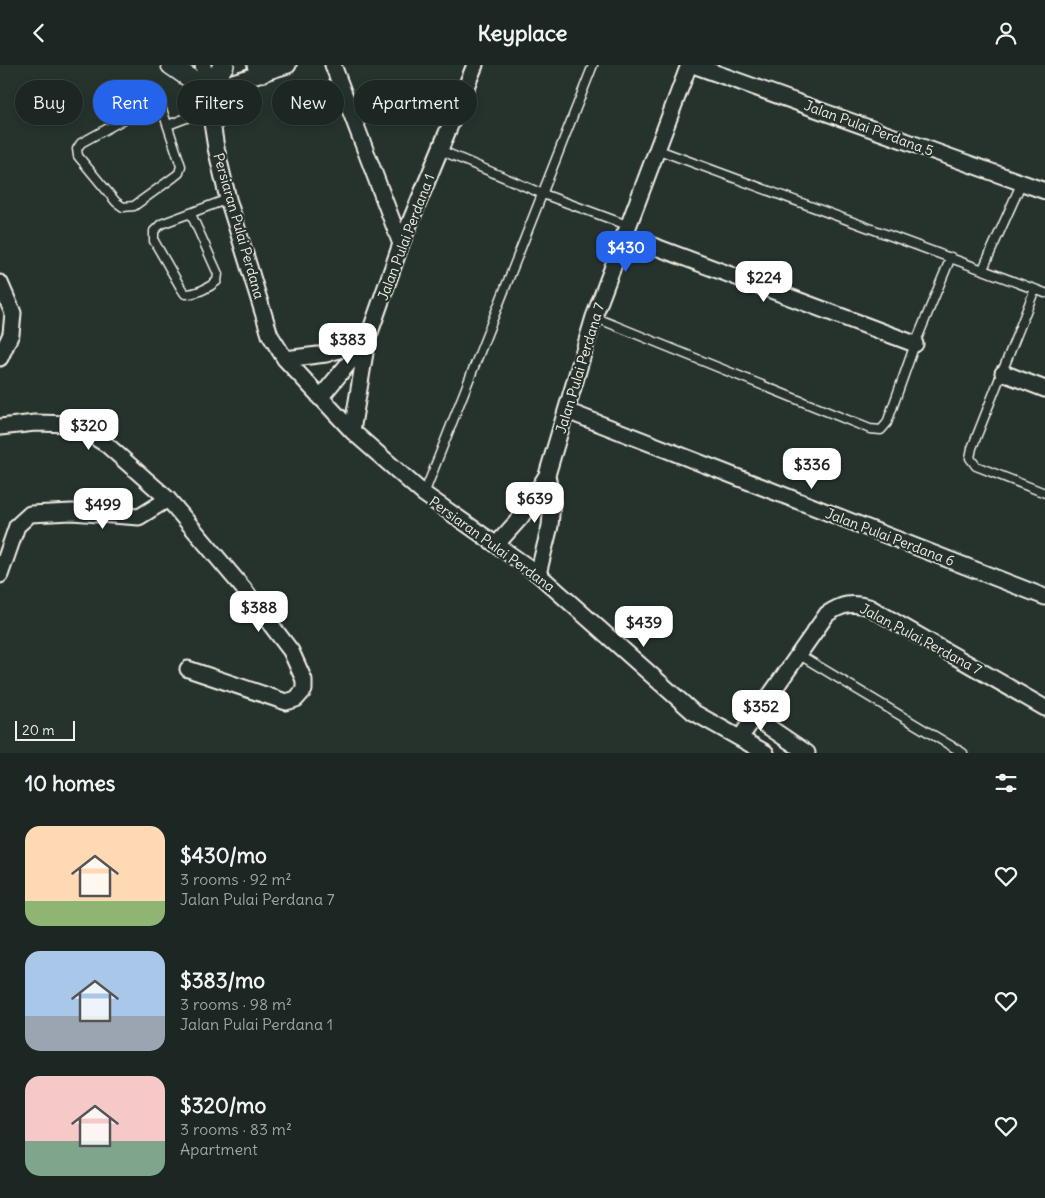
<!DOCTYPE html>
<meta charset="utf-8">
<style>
:root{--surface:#1c2622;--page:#29322f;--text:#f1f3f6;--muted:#a0a5a5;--line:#3a4340;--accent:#2563eb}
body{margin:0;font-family:Delius,sans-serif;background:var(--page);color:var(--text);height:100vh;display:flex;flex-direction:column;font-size:19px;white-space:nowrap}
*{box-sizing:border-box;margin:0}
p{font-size:16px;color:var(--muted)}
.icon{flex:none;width:28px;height:28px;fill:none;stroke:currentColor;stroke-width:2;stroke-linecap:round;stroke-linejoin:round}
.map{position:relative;height:688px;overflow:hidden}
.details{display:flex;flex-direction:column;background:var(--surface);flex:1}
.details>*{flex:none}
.hud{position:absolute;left:15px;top:15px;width:500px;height:45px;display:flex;gap:10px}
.scale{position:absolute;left:15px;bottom:12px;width:60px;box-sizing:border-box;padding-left:5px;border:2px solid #f4f1e8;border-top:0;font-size:14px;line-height:18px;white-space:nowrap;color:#f4f1e8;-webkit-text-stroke:4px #26332d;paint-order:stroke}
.price{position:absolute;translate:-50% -42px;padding:0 11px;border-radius:10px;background:#fff;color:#222;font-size:16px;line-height:32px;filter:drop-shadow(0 1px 2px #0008)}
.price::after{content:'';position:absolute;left:50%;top:30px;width:15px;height:11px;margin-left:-8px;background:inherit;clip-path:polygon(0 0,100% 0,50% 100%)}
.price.selected{background:var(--accent);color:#fff}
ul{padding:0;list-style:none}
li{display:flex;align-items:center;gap:15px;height:125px;padding:0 25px}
li span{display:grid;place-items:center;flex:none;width:140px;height:100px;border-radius:15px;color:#555}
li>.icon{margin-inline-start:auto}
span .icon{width:60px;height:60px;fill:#fffc;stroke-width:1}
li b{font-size:21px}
h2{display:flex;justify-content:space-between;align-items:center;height:60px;padding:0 25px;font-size:21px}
.chip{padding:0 18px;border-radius:22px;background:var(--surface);box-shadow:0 2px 8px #0003,0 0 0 1px var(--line);font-size:18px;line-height:45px}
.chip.selected{background:var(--accent);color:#fff}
header{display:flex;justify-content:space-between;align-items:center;height:65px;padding:0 25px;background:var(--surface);font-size:22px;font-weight:800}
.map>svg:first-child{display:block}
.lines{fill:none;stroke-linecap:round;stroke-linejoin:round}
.service-casing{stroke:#f4f1e8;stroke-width:11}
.minor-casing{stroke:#f4f1e8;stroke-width:19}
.tertiary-casing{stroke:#f4f1e8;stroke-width:22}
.service{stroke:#26332d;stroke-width:8}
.minor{stroke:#26332d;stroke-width:15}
.tertiary{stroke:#26332d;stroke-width:19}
.labels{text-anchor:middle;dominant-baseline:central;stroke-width:4.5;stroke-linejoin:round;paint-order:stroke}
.street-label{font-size:14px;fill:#f4f1e8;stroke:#26332d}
</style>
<header><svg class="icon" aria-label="back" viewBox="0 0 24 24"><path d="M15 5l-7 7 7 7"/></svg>Keyplace<svg class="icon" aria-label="person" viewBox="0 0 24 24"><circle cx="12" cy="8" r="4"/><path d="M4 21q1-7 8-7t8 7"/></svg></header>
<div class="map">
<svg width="1045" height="688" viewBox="0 0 1045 688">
<rect width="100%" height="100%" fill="#26332d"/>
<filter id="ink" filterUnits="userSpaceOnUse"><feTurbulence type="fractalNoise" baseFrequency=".02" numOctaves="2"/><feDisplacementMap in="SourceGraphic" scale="10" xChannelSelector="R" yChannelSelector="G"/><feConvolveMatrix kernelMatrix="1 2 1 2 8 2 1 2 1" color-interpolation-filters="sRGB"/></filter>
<g filter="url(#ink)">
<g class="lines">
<g class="service-casing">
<path id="service" d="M150 40H157L162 44 181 101 179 108 174 112 134 141 123 142 116 137 78 91 77 84 81 78Z
M168 60 210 44
M656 84 1045 228
M440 85 543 129 627 160
M191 149 218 209 217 216C209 223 196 229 185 229L181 223 154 176V166L161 159 228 134
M983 204 1022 117
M1035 224 972 383 970 393 976 401 1045 428
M594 252 870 364 881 365 887 358 915 279 951 192
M424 429 593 0
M798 589 963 688"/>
</g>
<g class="minor-casing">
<path id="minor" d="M203 0 216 83 228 134 270 270 285 294 352 366 424 429 538 509 693 647 766 688
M333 0 401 179
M693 0 1045 126
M207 25 288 0
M624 170 915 279
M0 218 13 248 11 269 0 293
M285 294 326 289 367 276 352 366
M1003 308 1045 324
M320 333 367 276 401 179 475 0
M567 346 1045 532
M0 362 35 358 74 359 107 380 168 434 243 523 291 586 304 615V625L296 634 286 637 188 604
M496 480 521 452 547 410 594 252 689 0
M538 509 550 461 552 438 547 410
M0 510 17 461 30 449 72 447 139 452 168 434
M754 652 807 688
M740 673 827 549C842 539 852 537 869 542L1045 643"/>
</g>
<g class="tertiary-casing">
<path id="tertiary" d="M171 0 207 25 224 0
M257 0 263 7"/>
</g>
<use href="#service" class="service"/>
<use href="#minor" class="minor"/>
<use href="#tertiary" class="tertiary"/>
</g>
</g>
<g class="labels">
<g class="street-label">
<text transform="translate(869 63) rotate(20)">Jalan Pulai Perdana 5</text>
<text transform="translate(239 161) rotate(74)">Persiaran Pulai Perdana</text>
<text transform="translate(406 172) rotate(-69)">Jalan Pulai Perdana 1</text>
<text transform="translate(580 303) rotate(-73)">Jalan Pulai Perdana 7</text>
<text transform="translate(890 472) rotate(21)">Jalan Pulai Perdana 6</text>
<text transform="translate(492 479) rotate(36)">Persiaran Pulai Perdana</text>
<text transform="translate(921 574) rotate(28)">Jalan Pulai Perdana 7</text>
</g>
</g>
</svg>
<div class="scale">20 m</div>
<b class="price selected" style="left:626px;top:208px">$430</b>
<b class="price" style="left:764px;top:238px">$224</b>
<b class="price" style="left:348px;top:300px">$383</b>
<b class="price" style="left:89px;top:386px">$320</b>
<b class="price" style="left:812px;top:425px">$336</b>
<b class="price" style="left:535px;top:459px">$639</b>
<b class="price" style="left:103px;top:465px">$499</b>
<b class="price" style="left:259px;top:568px">$388</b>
<b class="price" style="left:644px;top:583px">$439</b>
<b class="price" style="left:761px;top:667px">$352</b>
<div class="hud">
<a class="chip">Buy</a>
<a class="chip selected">Rent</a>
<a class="chip">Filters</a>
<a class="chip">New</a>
<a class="chip">Apartment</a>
</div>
</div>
<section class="details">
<h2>10 homes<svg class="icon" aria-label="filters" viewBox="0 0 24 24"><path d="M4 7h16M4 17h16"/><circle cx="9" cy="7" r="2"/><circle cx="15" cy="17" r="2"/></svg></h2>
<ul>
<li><span style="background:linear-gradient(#ffd9b3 75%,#8fb573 0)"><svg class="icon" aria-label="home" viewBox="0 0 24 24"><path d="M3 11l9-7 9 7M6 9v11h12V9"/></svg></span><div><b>$430/mo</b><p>3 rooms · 92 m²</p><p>Jalan Pulai Perdana 7</p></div><svg class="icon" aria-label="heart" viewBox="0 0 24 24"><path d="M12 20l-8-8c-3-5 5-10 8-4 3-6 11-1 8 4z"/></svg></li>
<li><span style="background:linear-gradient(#a9c7e8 65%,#9aa5b1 0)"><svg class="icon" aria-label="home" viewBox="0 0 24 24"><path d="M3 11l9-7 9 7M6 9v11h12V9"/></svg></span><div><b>$383/mo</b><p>3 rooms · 98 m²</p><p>Jalan Pulai Perdana 1</p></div><svg class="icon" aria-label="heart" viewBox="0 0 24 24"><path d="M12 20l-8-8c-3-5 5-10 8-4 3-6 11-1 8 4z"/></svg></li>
<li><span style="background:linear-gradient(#f6c9c9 65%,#7fa58c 0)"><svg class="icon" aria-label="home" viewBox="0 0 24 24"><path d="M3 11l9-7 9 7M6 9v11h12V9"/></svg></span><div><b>$320/mo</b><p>3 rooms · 83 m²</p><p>Apartment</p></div><svg class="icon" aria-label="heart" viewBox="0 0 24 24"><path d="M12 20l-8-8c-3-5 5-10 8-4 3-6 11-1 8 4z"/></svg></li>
</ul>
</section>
